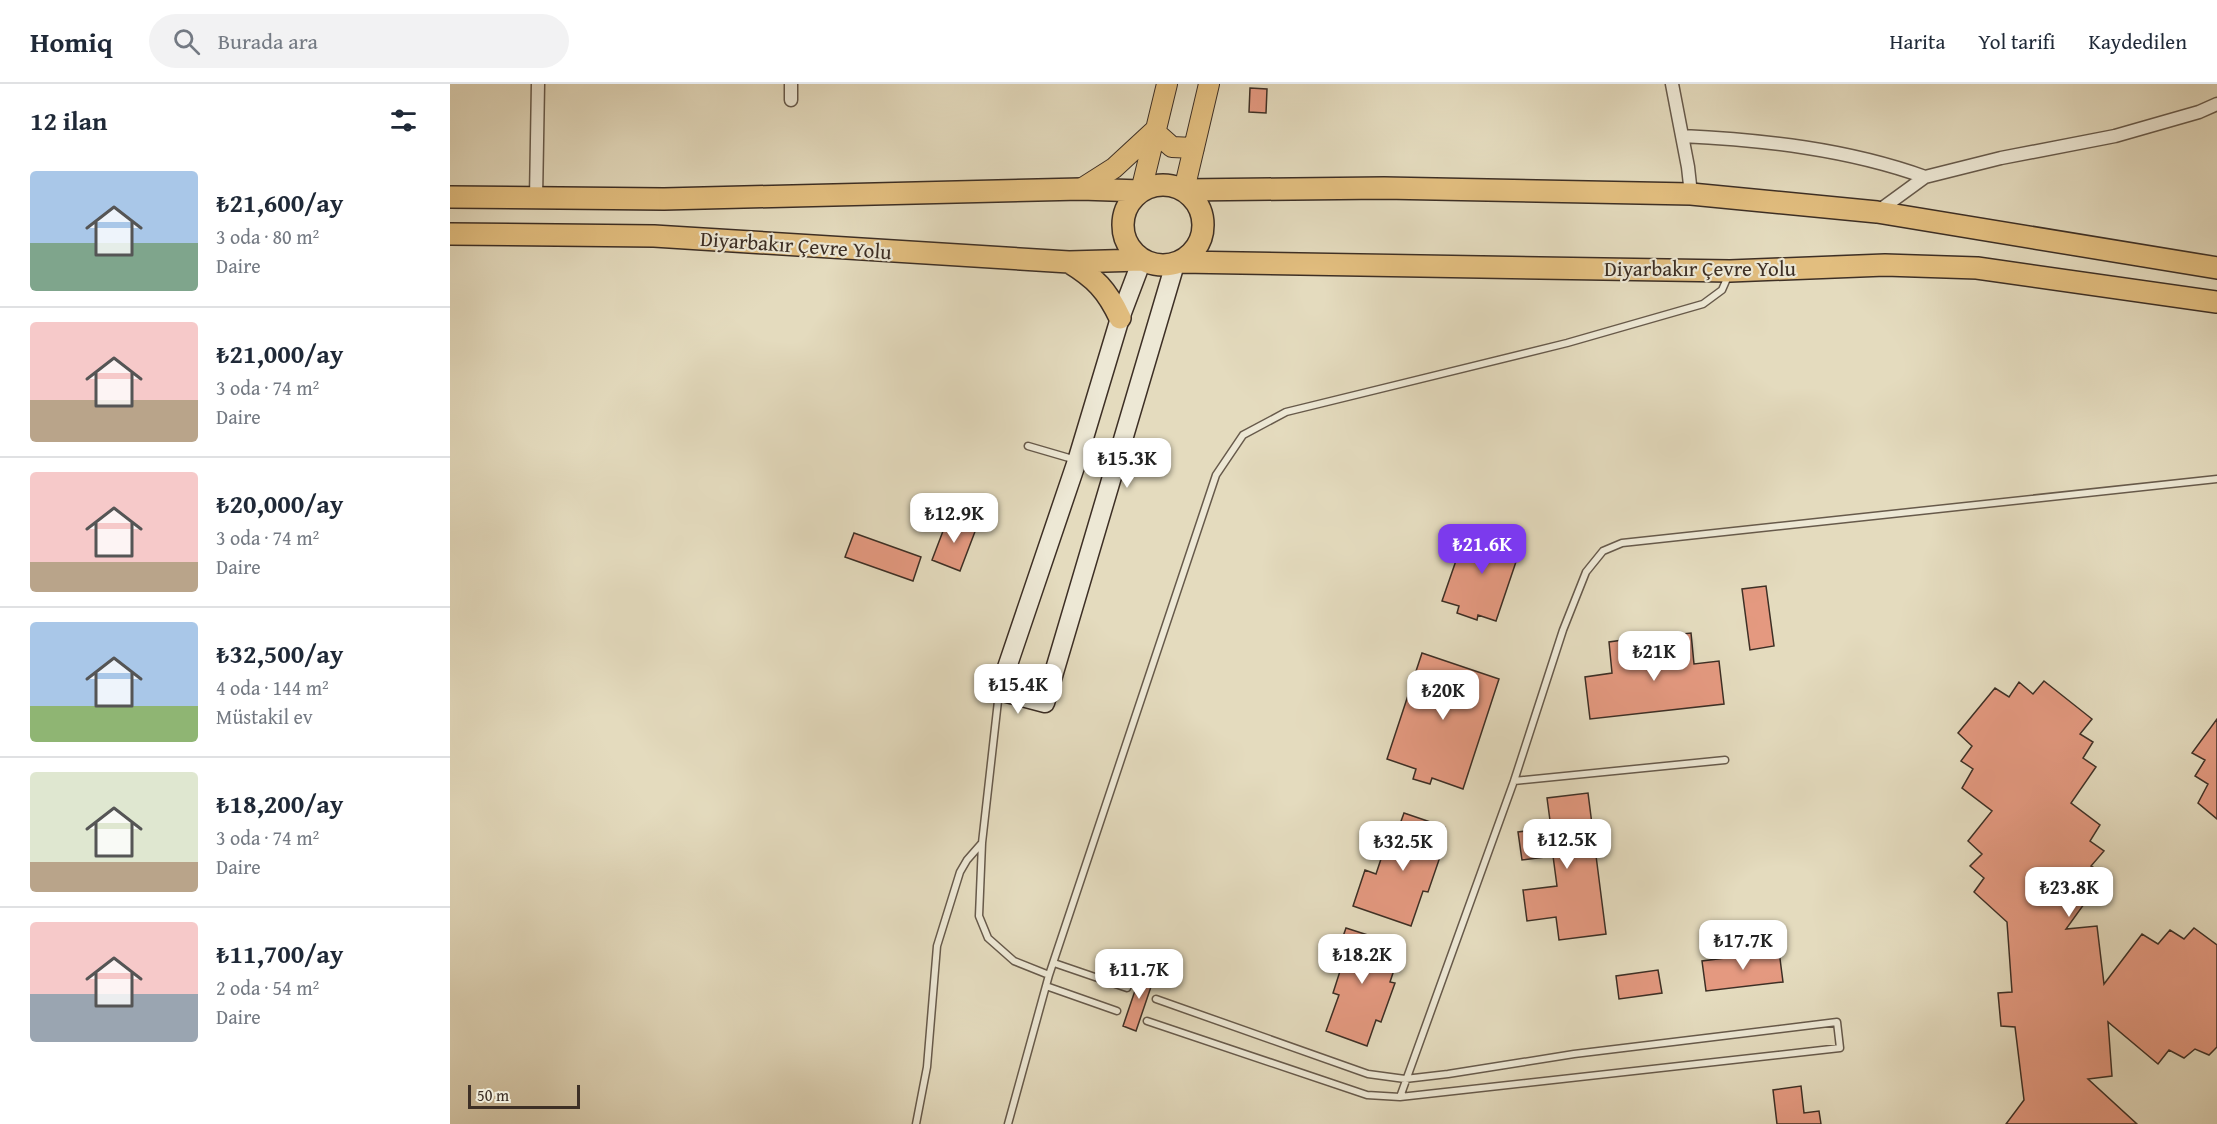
<!DOCTYPE html>
<html lang="tr">
<meta charset="utf-8">
<style>
:root{--surface:#fff;--page:#f2f2f3;--text:#1f2937;--muted:#747a83;--line:#e0e1e3;--accent:#7c3aed}
body{margin:0;font-family:"Gentium Book Plus",serif;background:var(--page);color:var(--text);height:100vh;display:flex;flex-direction:column;font-size:22px;white-space:nowrap}
*{box-sizing:border-box;margin:0}
p{font-size:20px;color:var(--muted)}
.icon{flex:none;width:33px;height:33px;fill:none;stroke:currentColor;stroke-width:2;stroke-linecap:round;stroke-linejoin:round}
.map{position:relative;flex:1;overflow:hidden}
.side{display:flex;flex-direction:column;background:var(--surface);width:450px}
.side>*{flex:none}
.scale{position:absolute;left:18px;bottom:15px;width:112px;box-sizing:border-box;padding-left:6px;border:3px solid #3d2f25;border-top:0;font-size:16px;line-height:21px;white-space:nowrap;color:#3d2f25;-webkit-text-stroke:4px #ede8d5;paint-order:stroke}
.price{position:absolute;translate:-50% -51px;padding:0 14px;border-radius:12px;background:#fff;color:#222;font-size:20px;line-height:39px;filter:drop-shadow(0 2px 3px #0008)}
.price::after{content:'';position:absolute;left:50%;top:36px;width:18px;height:14px;margin-left:-9px;background:inherit;clip-path:polygon(0 0,100% 0,50% 100%)}
.price.selected{background:var(--accent);color:#fff}
ul{padding:0;list-style:none}
li{display:flex;align-items:center;gap:18px;height:150px;padding:0 30px}
li+li{border-top:2px solid var(--line)}
li span{display:grid;place-items:center;flex:none;width:168px;height:120px;border-radius:6px;color:#555}
li>.icon{margin-inline-start:auto}
span .icon{width:72px;height:72px;fill:#fffc;stroke-width:1}
li b{font-size:26px}
h2{display:flex;justify-content:space-between;align-items:center;height:72px;padding:0 30px;font-size:26px}
header{display:flex;align-items:center;gap:36px;box-sizing:border-box;height:84px;padding:0 30px;background:var(--surface);border-bottom:2px solid var(--line)}
header strong{font-size:28px}
nav{display:flex;gap:33px;margin-inline-start:auto;font-size:21px}
.search{width:420px;height:54px;background:var(--page);display:flex;align-items:center;gap:15px;box-sizing:border-box;padding:0 21px;border-radius:33px;color:var(--muted);font-size:22px}
main{display:flex;flex:1;min-height:0}
.map>svg:first-child{display:block}
.building{fill:#e49980;stroke:#3d2f25;stroke-width:1.5}
.lines{fill:none;stroke-linecap:round;stroke-linejoin:round}
.service-casing{stroke:#675a4b;stroke-width:9}
.minor-casing{stroke:#675a4b;stroke-width:15}
.secondary-casing{stroke:#3d2f25;stroke-width:21}
.primary-casing{stroke:#3d2f25;stroke-width:22}
.trunk-casing{stroke:#3d2f25;stroke-width:24}
.service{stroke:#ede8d5;stroke-width:6}
.minor{stroke:#ede8d5;stroke-width:12}
.secondary{stroke:#ede8d5;stroke-width:18}
.primary{stroke:#e2be7f;stroke-width:20}
.trunk{stroke:#e2be7f;stroke-width:21}
.labels{text-anchor:middle;dominant-baseline:central;stroke-width:4.5;stroke-linejoin:round;paint-order:stroke}
.street-label{font-size:21px;fill:#3d2f25;stroke:#ede8d5}
</style>
<header>
<strong>Homiq</strong>
<div class="search"><svg class="icon" aria-label="search" viewBox="0 0 24 24"><circle cx="10" cy="10" r="6"/><path d="M15 15l6 6"/></svg>Burada ara</div>
<nav><a>Harita</a><a>Yol tarifi</a><a>Kaydedilen</a></nav>
</header>
<main>
<section class="side">
<h2>12 ilan<svg class="icon" aria-label="filters" viewBox="0 0 24 24"><path d="M4 7h16M4 17h16"/><circle cx="9" cy="7" r="2"/><circle cx="15" cy="17" r="2"/></svg></h2>
<ul>
<li><span style="background:linear-gradient(#a9c7e8 60%,#7fa58c 0)"><svg class="icon" aria-label="home" viewBox="0 0 24 24"><path d="M3 11l9-7 9 7M6 9v11h12V9"/></svg></span><div><b>₺21,600/ay</b><p>3 oda · 80 m²</p><p>Daire</p></div></li>
<li><span style="background:linear-gradient(#f6c9c9 65%,#b9a48a 0)"><svg class="icon" aria-label="home" viewBox="0 0 24 24"><path d="M3 11l9-7 9 7M6 9v11h12V9"/></svg></span><div><b>₺21,000/ay</b><p>3 oda · 74 m²</p><p>Daire</p></div></li>
<li><span style="background:linear-gradient(#f6c9c9 75%,#b9a48a 0)"><svg class="icon" aria-label="home" viewBox="0 0 24 24"><path d="M3 11l9-7 9 7M6 9v11h12V9"/></svg></span><div><b>₺20,000/ay</b><p>3 oda · 74 m²</p><p>Daire</p></div></li>
<li><span style="background:linear-gradient(#a9c7e8 70%,#8fb573 0)"><svg class="icon" aria-label="home" viewBox="0 0 24 24"><path d="M3 11l9-7 9 7M6 9v11h12V9"/></svg></span><div><b>₺32,500/ay</b><p>4 oda · 144 m²</p><p>Müstakil ev</p></div></li>
<li><span style="background:linear-gradient(#dfe7d0 75%,#b9a48a 0)"><svg class="icon" aria-label="home" viewBox="0 0 24 24"><path d="M3 11l9-7 9 7M6 9v11h12V9"/></svg></span><div><b>₺18,200/ay</b><p>3 oda · 74 m²</p><p>Daire</p></div></li>
<li><span style="background:linear-gradient(#f6c9c9 60%,#9aa5b1 0)"><svg class="icon" aria-label="home" viewBox="0 0 24 24"><path d="M3 11l9-7 9 7M6 9v11h12V9"/></svg></span><div><b>₺11,700/ay</b><p>2 oda · 54 m²</p><p>Daire</p></div></li>
</ul>
</section>
<div class="map">
<svg width="1767" height="1040" viewBox="0 0 1767 1040">
<rect width="100%" height="100%" fill="#e4dbbe"/>
<filter id="stains"><feTurbulence type="fractalNoise" baseFrequency=".00333" numOctaves="4"/><feColorMatrix values="0 0 0 0 .2 0 0 0 0 .09 0 0 0 0 .02 0 0 0 .5 -.17"/></filter>
<radialGradient id="worn" r=".72"><stop offset=".6" stop-color="#630" stop-opacity="0"/><stop offset="1" stop-color="#630" stop-opacity=".3"/></radialGradient>
<path class="building" d="M800 4 817 5 816 29 799 28Z
M498 434 526 445 510 487 482 476Z
M1017 445 1032 450 1034 445 1055 452 1053 457 1071 463 1046 537 1028 531 1027 536 1007 529 1009 522 992 517Z
M404 449 471 473 463 497 395 473Z
M1316 502 1324 562 1300 566 1292 505Z
M1241 549 1244 580 1269 577 1274 620 1140 635 1135 593 1162 589 1159 558 1187 554 1191 584 1218 581 1215 552Z
M972 569 1049 595 1013 705 982 694 980 700 963 695 966 685 937 675Z
M1594 597 1642 635 1630 650 1643 658 1633 674 1646 683 1621 719 1650 741 1640 757 1654 767 1641 782 1655 791 1616 845 1647 842 1654 900 1692 850 1708 860 1720 846 1734 855 1744 844 1767 861V963L1759 971 1745 965 1734 974 1719 966 1708 980 1658 938 1662 992 1638 995 1687 1040H1556L1574 1016 1565 943 1551 942 1548 909 1562 908 1557 838 1524 808 1534 794 1520 782 1532 770 1518 757 1542 727 1512 704 1523 685 1511 677 1522 662 1508 649 1545 604 1559 613 1569 598 1583 610Z
M1767 635V735L1748 719 1758 700 1745 692 1755 676 1742 669Z
M1138 709 1156 850 1109 856 1106 833 1077 837 1073 806 1107 802 1103 772 1072 776 1068 748 1101 744 1097 714Z
M954 729 995 743 986 768 991 770 978 808 973 807 961 842 903 822 915 786 926 790 935 763 941 765Z
M896 844 952 862 940 898 945 899 931 938 926 936 917 962 876 947 889 911 883 909 892 881 884 878Z
M1329 867 1333 898 1256 907 1252 877Z
M692 886 705 891 686 947 673 942Z
M1208 886 1212 909 1169 915 1166 892Z
M1351 1002 1354 1029 1369 1027 1371 1040H1327L1323 1006Z"/>
<g class="lines">
<g class="service-casing">
<path id="service" d="M578 362 626 376
M549 608 532 759 529 832 538 854 564 877 599 891
M1064 697 1275 676
M604 879 677 904
M596 902 667 927
M697 937 917 1011 950 1013 1390 964 1387 938 1124 970 998 990 955 995 918 990 706 915
M950 1013 1064 697 1113 546 1136 488 1153 467 1172 459 1767 395
M466 1040 477 983 487 862 510 788 517 776 531 760
M558 1040 599 891 766 391 793 351 836 328 1117 259 1253 220 1272 206 1279 190"/>
</g>
<g class="minor-casing">
<path id="minor" d="M1222 0 1238 83 1241 110
M341 16V0
M1232 52C1314 56 1397 65 1475 93
M86 114 88 0
M1427 128 1475 93 1551 74 1665 52 1749 28 1767 20"/>
</g>
<g class="secondary-casing">
<path id="secondary" d="M692 176 670 234 627 377 549 607 595 619 725 180"/>
</g>
<g class="primary-casing">
<path id="primary" d="M631 105 664 84 704 47 722 63 744 64
M734 106 759 0
M691 107 717 0"/>
</g>
<g class="trunk-casing">
<path id="trunk" d="M673 141a40 40 0 1 1 80 0a40 40 0 1 1-80 0Z
M734 106 934 104 1241 110 1427 128 1767 184
M0 113 214 115 631 105 691 107
M0 150 204 152 619 178 692 176
M619 178C645 194 657 206 670 234
M730 178 1280 187 1435 181 1527 184 1767 218"/>
</g>
<use href="#service" class="service"/>
<use href="#minor" class="minor"/>
<use href="#secondary" class="secondary"/>
<use href="#primary" class="primary"/>
<use href="#trunk" class="trunk"/>
</g>
<g class="labels">
<g class="street-label">
<text transform="translate(346 161) rotate(4)">Diyarbakır Çevre Yolu</text>
<text x="1250" y="184">Diyarbakır Çevre Yolu</text>
</g>
</g>
<rect width="100%" height="100%" filter="url(#stains)"/>
<rect width="100%" height="100%" fill="url(#worn)"/>
</svg>
<div class="scale">50 m</div>
<b class="price" style="left:677px;top:405px">₺15.3K</b>
<b class="price" style="left:504px;top:460px">₺12.9K</b>
<b class="price selected" style="left:1032px;top:491px">₺21.6K</b>
<b class="price" style="left:1204px;top:598px">₺21K</b>
<b class="price" style="left:568px;top:631px">₺15.4K</b>
<b class="price" style="left:993px;top:637px">₺20K</b>
<b class="price" style="left:1117px;top:786px">₺12.5K</b>
<b class="price" style="left:953px;top:788px">₺32.5K</b>
<b class="price" style="left:1619px;top:834px">₺23.8K</b>
<b class="price" style="left:1293px;top:887px">₺17.7K</b>
<b class="price" style="left:912px;top:901px">₺18.2K</b>
<b class="price" style="left:689px;top:916px">₺11.7K</b>
</div>
</main>
